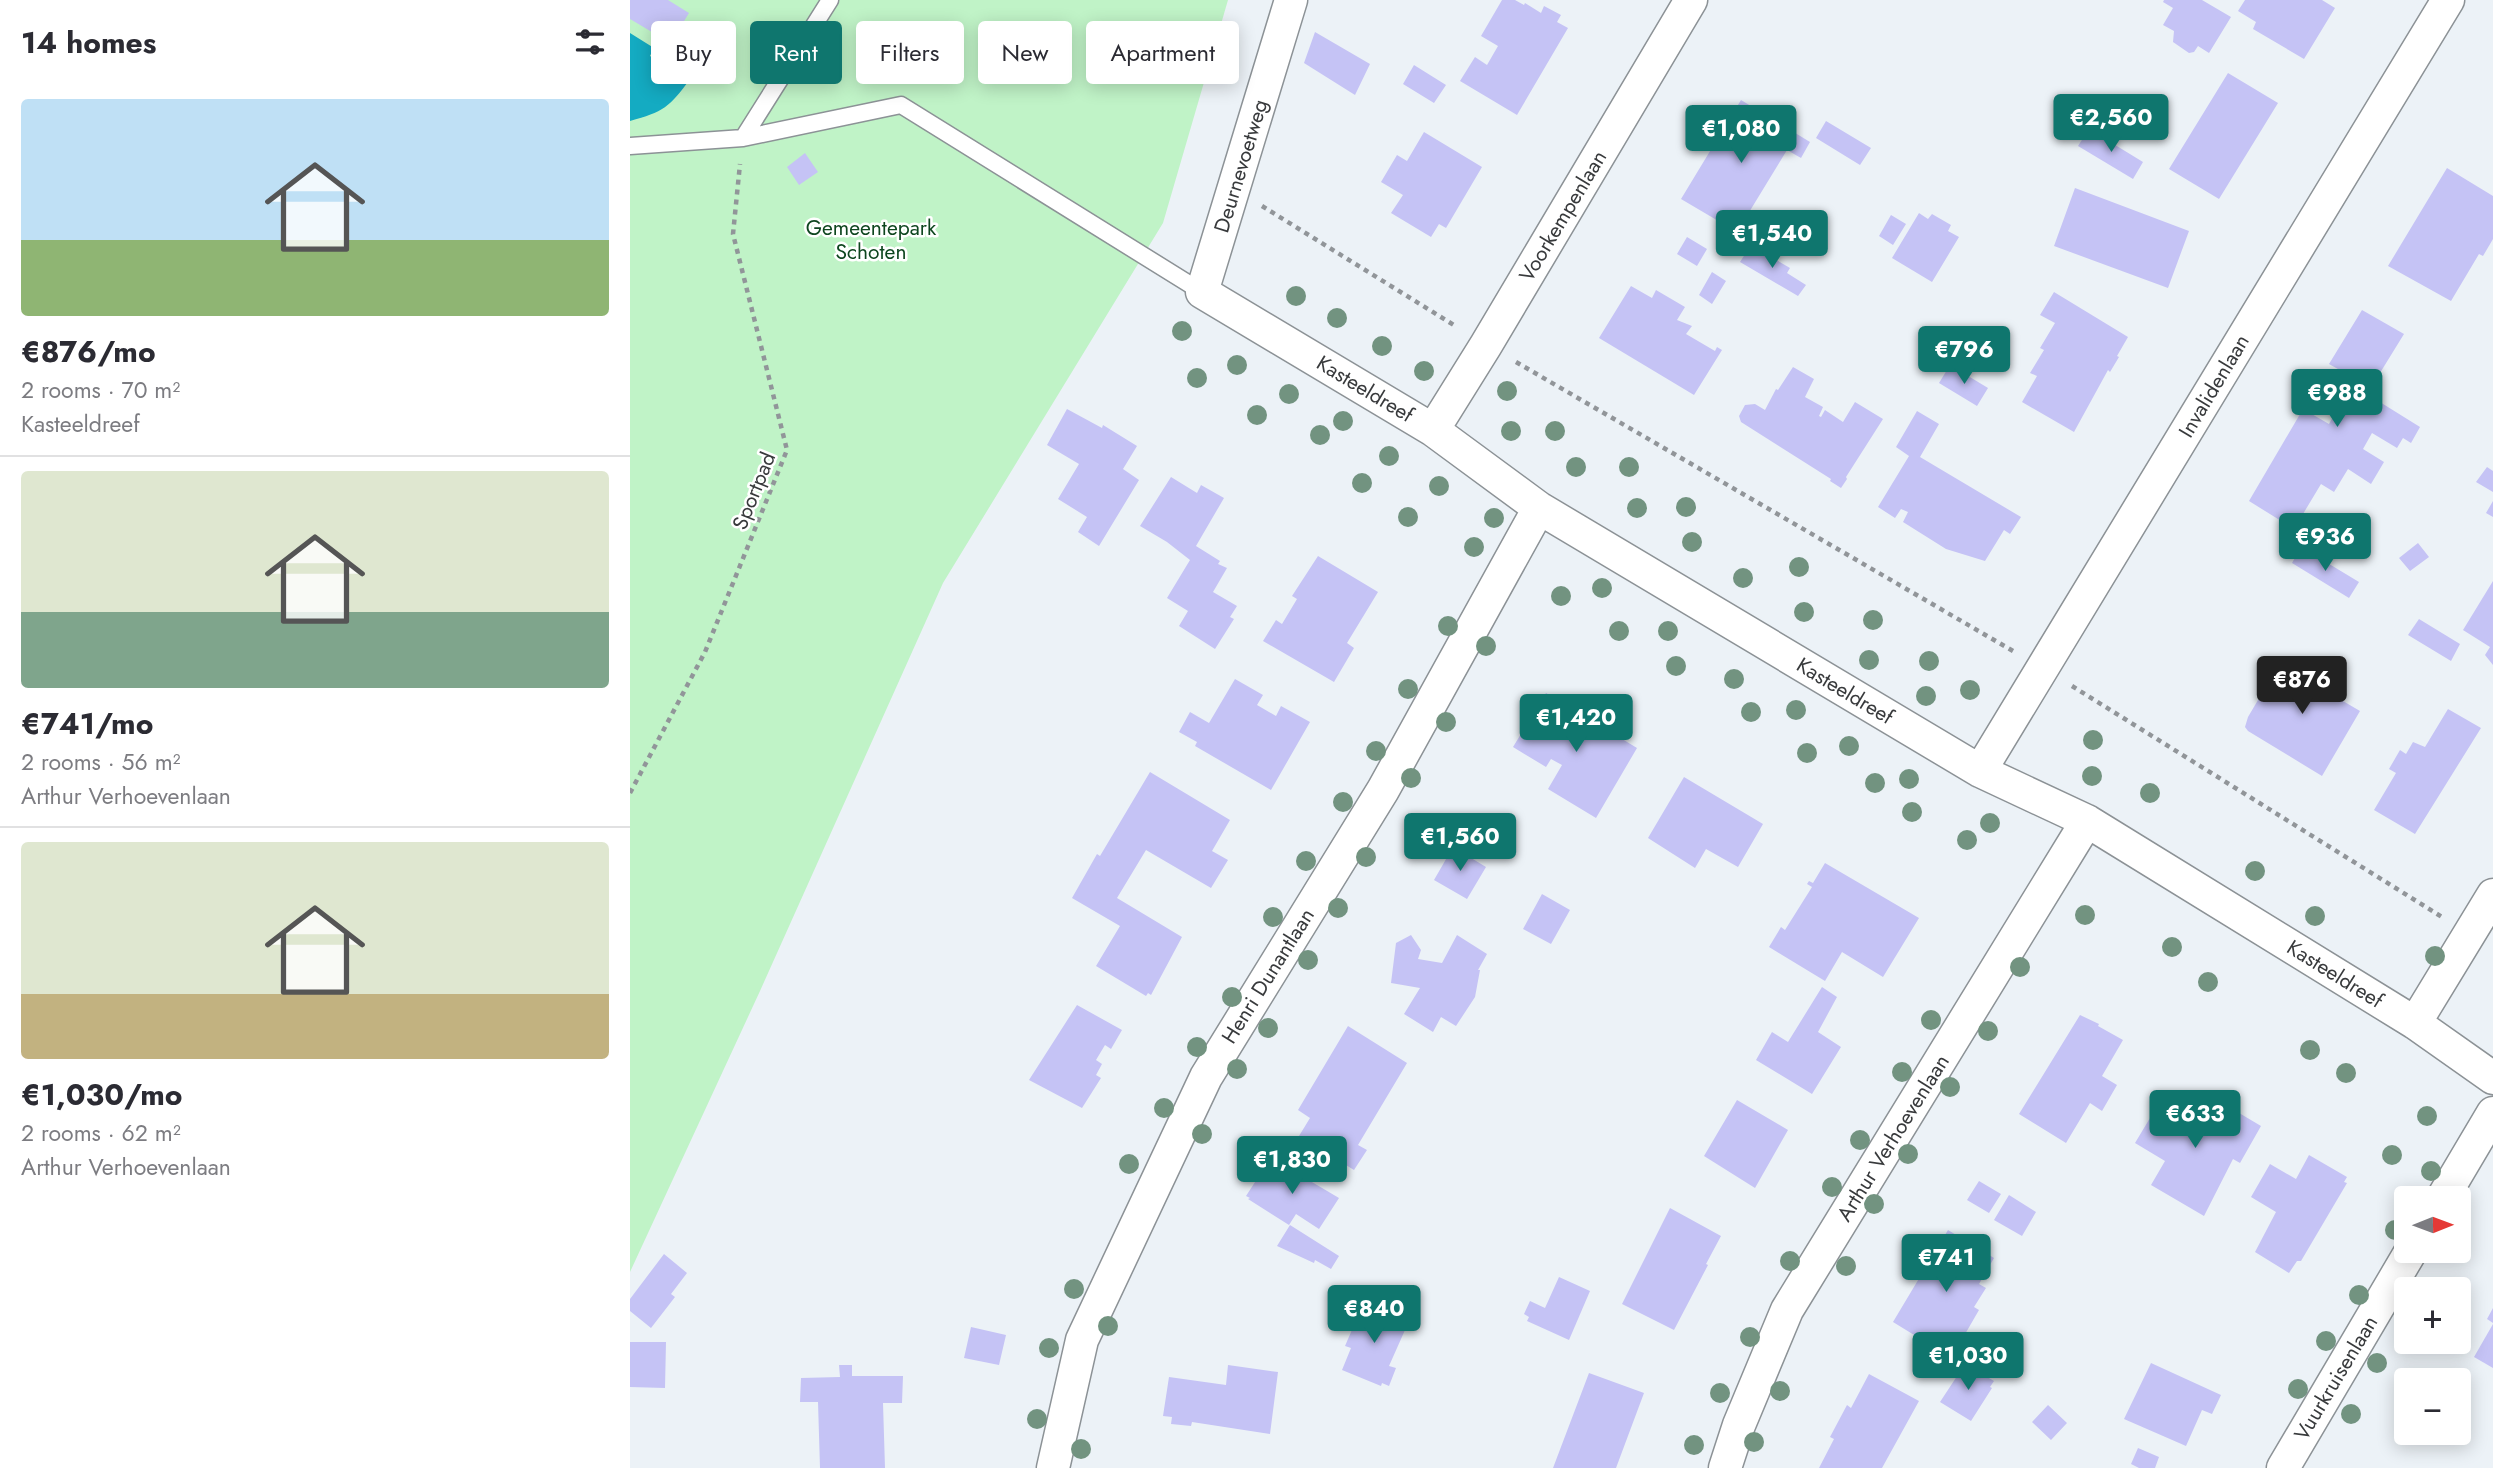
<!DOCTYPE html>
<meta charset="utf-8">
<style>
:root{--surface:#fff;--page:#f7f7f7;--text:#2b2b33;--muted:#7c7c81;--line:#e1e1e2;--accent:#0f766e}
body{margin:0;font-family:Jost,sans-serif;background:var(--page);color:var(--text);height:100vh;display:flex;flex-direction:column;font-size:26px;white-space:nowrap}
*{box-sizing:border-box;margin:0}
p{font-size:23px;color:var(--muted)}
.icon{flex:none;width:38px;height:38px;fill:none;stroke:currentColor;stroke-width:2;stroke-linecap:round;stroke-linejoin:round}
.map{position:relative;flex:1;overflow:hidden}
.details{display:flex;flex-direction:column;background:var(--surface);width:630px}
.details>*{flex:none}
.banner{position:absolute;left:21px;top:21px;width:665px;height:63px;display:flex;gap:14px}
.needle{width:46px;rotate:89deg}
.tools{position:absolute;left:1764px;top:1186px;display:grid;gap:14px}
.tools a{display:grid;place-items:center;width:77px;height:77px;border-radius:7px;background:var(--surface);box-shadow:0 4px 18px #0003;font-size:35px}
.price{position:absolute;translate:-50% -60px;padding:0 16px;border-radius:7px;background:var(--accent);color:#fff;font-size:23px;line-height:46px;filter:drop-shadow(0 2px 4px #0008)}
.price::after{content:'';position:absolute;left:50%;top:42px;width:21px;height:16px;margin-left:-10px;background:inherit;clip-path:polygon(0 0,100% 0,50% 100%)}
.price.selected{background:#222;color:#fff}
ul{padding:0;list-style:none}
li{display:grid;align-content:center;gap:14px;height:371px;padding:0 21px}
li+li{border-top:2px solid var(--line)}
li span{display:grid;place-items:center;height:217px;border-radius:7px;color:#555}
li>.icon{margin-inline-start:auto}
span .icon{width:126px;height:126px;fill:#fffc;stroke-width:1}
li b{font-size:30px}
h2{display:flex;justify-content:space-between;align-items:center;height:84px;padding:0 21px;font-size:30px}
.pill{padding:0 24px;border-radius:7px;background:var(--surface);box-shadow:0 4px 18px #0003;font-size:24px;line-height:63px}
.pill.selected{background:var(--accent);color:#fff}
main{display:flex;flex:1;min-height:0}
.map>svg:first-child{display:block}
.green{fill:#c0f3c7}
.water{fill:#14abc2}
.building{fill:#c5c3f5}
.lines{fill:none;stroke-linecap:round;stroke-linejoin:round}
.lane-casing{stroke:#8c9296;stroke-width:19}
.street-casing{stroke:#8c9296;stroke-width:35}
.path{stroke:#919599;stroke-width:4.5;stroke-dasharray:5 5;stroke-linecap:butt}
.lane{stroke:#fff;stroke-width:16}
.street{stroke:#fff;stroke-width:32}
.tree{fill:#729380}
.labels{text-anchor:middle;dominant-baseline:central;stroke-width:5;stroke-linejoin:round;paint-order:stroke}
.street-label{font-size:21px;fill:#383a3c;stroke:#fff}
.park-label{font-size:21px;fill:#0e461f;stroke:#fff}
</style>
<main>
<section class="details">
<h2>14 homes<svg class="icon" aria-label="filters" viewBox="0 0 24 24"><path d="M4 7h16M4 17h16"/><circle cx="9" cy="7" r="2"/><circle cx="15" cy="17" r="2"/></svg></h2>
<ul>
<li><span style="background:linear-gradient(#bfe0f5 65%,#8fb573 0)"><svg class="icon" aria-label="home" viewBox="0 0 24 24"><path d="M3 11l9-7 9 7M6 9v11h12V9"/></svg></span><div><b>€876/mo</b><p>2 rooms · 70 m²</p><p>Kasteeldreef</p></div></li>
<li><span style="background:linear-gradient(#dfe7d0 65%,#7fa58c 0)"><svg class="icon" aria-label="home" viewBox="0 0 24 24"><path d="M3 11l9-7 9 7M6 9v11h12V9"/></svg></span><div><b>€741/mo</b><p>2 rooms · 56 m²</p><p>Arthur Verhoevenlaan</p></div></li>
<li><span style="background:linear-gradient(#dfe7d0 70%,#c2b280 0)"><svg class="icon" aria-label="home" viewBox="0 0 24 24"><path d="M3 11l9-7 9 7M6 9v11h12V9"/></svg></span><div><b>€1,030/mo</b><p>2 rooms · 62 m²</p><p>Arthur Verhoevenlaan</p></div></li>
</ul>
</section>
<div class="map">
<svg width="1863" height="1468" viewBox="0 0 1863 1468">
<rect width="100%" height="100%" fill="#ecf2f7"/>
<path class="green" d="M0 0H598L533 223 313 583 130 991 0 1272Z"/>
<path class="water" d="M0 33 24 48 20 56 60 79C40 107 33 112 0 121Z"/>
<path class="building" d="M0 0H38L59 13 51 26 78 42 56 78 22 55 32 38 0 19Z
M872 0H885L894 5 895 3 911 13 914 6 931 15 927 22 938 28 887 115 830 81 845 57 857 65 868 46 851 36Z
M1534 0H1572L1601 17 1579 53 1568 46 1564 52 1559 53 1543 42 1544 31 1533 25 1543 8 1533 2Z
M1615 0H1692L1705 8 1674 59 1623 29 1626 22 1608 11Z
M685 32 740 64 725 95 674 63Z
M784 65 816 85 804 103 773 84Z
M1598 73 1648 103 1589 199 1539 169Z
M1111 100 1180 142 1171 158 1157 150 1107 232 1051 199Z
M1196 121 1241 148 1230 165 1186 138Z
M1459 129 1513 162 1503 179 1448 146Z
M794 132 852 167 816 228 809 224 801 237 761 213 773 195 751 182 767 155 777 161Z
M175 153 188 172 169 185 157 167Z
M1817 168 1863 196V239L1853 256 1849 254 1821 301 1758 266Z
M1445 188 1559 231 1538 288 1424 246Z
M1289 213 1298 219 1302 214 1321 225 1318 231 1329 237 1302 282 1262 258Z
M1261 215 1276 224 1263 245 1249 236Z
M1057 237 1077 249 1067 266 1047 254Z
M1121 245 1160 268 1157 273 1176 285 1168 296 1110 262Z
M1082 272 1096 281 1082 304 1069 295Z
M1001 286 1022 298 1026 290 1055 307 1047 320 1062 326 1056 334 1085 351 1087 347 1092 350 1064 395 969 338Z
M1424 292 1498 337 1487 356 1489 357 1480 372 1478 370 1444 432 1392 402 1407 376 1400 373 1414 350 1410 348 1425 323 1410 315Z
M1732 310 1774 334 1737 394 1790 427 1781 443 1773 438 1767 448 1742 433 1733 449 1754 462 1741 484 1718 469 1704 492 1691 484 1664 529 1619 501 1673 409 1699 424 1724 378 1699 364Z
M1320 365 1358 388 1347 406 1309 383Z
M1163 367 1184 379 1175 397 1193 407 1189 416 1191 417 1195 410 1213 422 1225 402 1253 419 1216 477 1217 479 1211 488 1200 481 1201 479 1111 422 1109 416 1115 405 1125 404 1135 410 1146 389 1148 390Z
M437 409 472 428 473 425 507 446 493 469 509 480 469 546 448 532 457 517 428 499 449 464 417 445Z
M1287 411 1309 424 1290 457 1391 517 1380 534 1374 530 1355 561 1316 549 1273 522 1278 512 1271 509 1265 518 1248 507 1279 456 1266 447Z
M1857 467 1863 471V492L1846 482Z
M541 477 567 493 571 485 594 498 566 546 590 561 588 564 597 568 583 592 607 606 600 617 604 619 585 649 549 626 558 611 537 598 560 560 537 542 510 526Z
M1863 501V517L1856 513Z
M1788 543 1799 557 1780 571 1769 558Z
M1671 547 1729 582 1719 598 1662 563Z
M688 556 748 592 717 643 724 648 704 682 633 641 646 620 652 624 667 599 662 596Z
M1863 581V665L1855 655 1860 647 1833 630Z
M1789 619 1830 644 1821 661 1778 635Z
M1654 656 1706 687 1701 694 1730 711 1692 776 1618 731 1615 727 1618 717Z
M605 679 633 695 627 705 646 716 651 706 680 722 641 790 565 746 567 742 549 732 560 712 579 723Z
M916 693 1007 748 966 818 918 789 932 765 921 759 916 767 883 747Z
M1818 709 1851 728 1785 834 1744 810 1766 773 1759 769 1770 750 1776 754 1783 742 1795 747Z
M520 772 600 820 582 851 598 860 581 888 516 850 487 898 552 937 521 995 518 993 516 996 466 966 490 926 442 898 467 854 470 856Z
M1054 777 1133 824 1108 867 1076 849 1065 868 1018 838Z
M823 847 856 867 837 899 804 880Z
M1195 863 1289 918 1253 977 1212 952 1195 981 1139 947 1151 927 1155 930 1182 887 1177 884 1179 881 1183 883Z
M912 894 940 910 921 944 893 929Z
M781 935 791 950 788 959 812 963 827 935 857 954 848 970H850L845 997 826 1026 811 1017 803 1032 774 1014 790 988 761 983 766 943Z
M1192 987 1207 997 1188 1032 1211 1047 1182 1094 1126 1060 1142 1032 1158 1042Z
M447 1005 492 1030 481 1049 475 1045 466 1060 472 1064 466 1075 471 1078 452 1108 399 1080Z
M1450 1015 1469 1024 1468 1026 1493 1040 1472 1076 1487 1085 1472 1111 1460 1103 1436 1143 1389 1114Z
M718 1026 777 1063 728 1145 737 1150 724 1170 669 1136 680 1118 668 1110Z
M1535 1093 1588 1124 1599 1107 1631 1126 1610 1163 1603 1159 1574 1216 1521 1185 1535 1161 1505 1143Z
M1107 1100 1158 1130 1125 1188 1074 1156Z
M1679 1155 1717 1177 1714 1182 1717 1183 1671 1261H1667L1659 1273 1625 1252 1646 1212 1621 1197 1640 1164 1666 1179Z
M643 1159 709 1198 689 1229 666 1214 659 1225 618 1199 620 1198 616 1196 627 1179 630 1181Z
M1349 1181 1371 1194 1359 1213 1337 1200Z
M1379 1195 1406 1212 1392 1236 1364 1220Z
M1040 1208 1091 1236 1076 1264 1078 1265 1044 1330 992 1304Z
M660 1225 709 1256 701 1269 685 1260 684 1263 647 1246Z
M1318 1230 1364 1258 1349 1284 1356 1288 1344 1307 1349 1310 1327 1348 1321 1344 1315 1354 1263 1322Z
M34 1254 57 1273 41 1294 45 1297 21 1328 0 1311V1299Z
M929 1277 960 1291 939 1340 897 1321 899 1317 894 1314 900 1301 915 1308Z
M734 1302 779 1321 759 1366 766 1368 759 1386 752 1383 751 1386 712 1370 721 1348 715 1346Z
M1863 1308V1323L1857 1319Z
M1863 1324V1368L1844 1357Z
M341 1327 376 1335 369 1365 334 1358Z
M0 1342H36L35 1388 0 1387Z
M1521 1363 1591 1395 1582 1414 1572 1410 1556 1446 1494 1419Z
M1335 1364 1364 1381 1360 1387 1362 1388 1341 1421 1310 1402Z
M209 1365H222V1376H273L272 1403H253L255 1468H190L188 1402H170L171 1378 210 1377Z
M598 1365 648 1372 640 1434 562 1422 561 1426 541 1424 542 1417 533 1416 539 1377 596 1385Z
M959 1373 1014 1393 986 1468H923Z
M1239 1374 1289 1401 1252 1468H1189L1204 1439 1200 1437 1217 1405 1221 1408Z
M1418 1405 1437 1423 1421 1440 1402 1422Z
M1508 1448 1529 1457 1525 1468H1509L1501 1464Z"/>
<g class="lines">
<g class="lane-casing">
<path id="lane" d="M113 138 200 0
M0 146 113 138 271 105 572 292"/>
</g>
<g class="street-casing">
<path id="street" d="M661 0 572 292 803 430 909 508 1350 771 1457 821 1785 1023 1863 1078
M803 430 856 345 1061 0
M1350 771 1818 0
M1785 1023 1863 895
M1812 1199 1863 1113
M423 1468 452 1340 576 1077 753 790 909 508
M1095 1468 1109 1425 1157 1310 1457 821
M1653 1468 1781 1251"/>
</g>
<path class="path" d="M632 206 827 327
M886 362 1383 651
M1442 686 1812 917
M0 793 75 652 157 450 103 234 110 164"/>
<use href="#lane" class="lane"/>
<use href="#street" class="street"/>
</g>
<g class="tree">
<circle cx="666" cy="296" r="10"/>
<circle cx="707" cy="318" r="10"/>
<circle cx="552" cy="331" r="10"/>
<circle cx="752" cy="346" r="10"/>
<circle cx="607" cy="365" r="10"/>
<circle cx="794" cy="371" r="10"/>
<circle cx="567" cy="378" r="10"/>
<circle cx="877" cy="391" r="10"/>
<circle cx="659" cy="394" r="10"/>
<circle cx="627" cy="415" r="10"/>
<circle cx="713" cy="421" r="10"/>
<circle cx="881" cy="431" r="10"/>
<circle cx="925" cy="431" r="10"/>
<circle cx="690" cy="435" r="10"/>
<circle cx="759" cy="456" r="10"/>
<circle cx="946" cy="467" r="10"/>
<circle cx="999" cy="467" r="10"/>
<circle cx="732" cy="483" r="10"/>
<circle cx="809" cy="486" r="10"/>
<circle cx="1056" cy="507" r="10"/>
<circle cx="1007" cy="508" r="10"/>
<circle cx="778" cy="517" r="10"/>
<circle cx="864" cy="518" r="10"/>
<circle cx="1062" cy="542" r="10"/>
<circle cx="844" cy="547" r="10"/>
<circle cx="1169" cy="567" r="10"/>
<circle cx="1113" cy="578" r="10"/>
<circle cx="972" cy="588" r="10"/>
<circle cx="931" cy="596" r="10"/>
<circle cx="1174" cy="612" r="10"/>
<circle cx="1243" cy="620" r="10"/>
<circle cx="818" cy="626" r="10"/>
<circle cx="989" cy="631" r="10"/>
<circle cx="1038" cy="631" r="10"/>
<circle cx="856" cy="646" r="10"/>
<circle cx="1239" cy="660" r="10"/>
<circle cx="1299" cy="661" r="10"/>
<circle cx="1046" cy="666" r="10"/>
<circle cx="1104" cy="679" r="10"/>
<circle cx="778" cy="689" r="10"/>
<circle cx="1340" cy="690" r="10"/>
<circle cx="1296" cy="696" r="10"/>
<circle cx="1166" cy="710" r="10"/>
<circle cx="1121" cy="712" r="10"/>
<circle cx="816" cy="722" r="10"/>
<circle cx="1463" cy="740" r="10"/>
<circle cx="1219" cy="746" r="10"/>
<circle cx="746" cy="751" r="10"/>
<circle cx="1177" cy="753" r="10"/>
<circle cx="1462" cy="776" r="10"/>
<circle cx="781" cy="778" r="10"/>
<circle cx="1279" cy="779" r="10"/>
<circle cx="1245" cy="783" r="10"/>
<circle cx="1520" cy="793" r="10"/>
<circle cx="713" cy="802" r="10"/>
<circle cx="1282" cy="812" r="10"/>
<circle cx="1360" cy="823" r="10"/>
<circle cx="1337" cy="840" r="10"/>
<circle cx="736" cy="857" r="10"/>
<circle cx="676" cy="861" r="10"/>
<circle cx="1625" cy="871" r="10"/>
<circle cx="708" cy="908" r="10"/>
<circle cx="1455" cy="915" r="10"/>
<circle cx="1685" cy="916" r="10"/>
<circle cx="643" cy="917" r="10"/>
<circle cx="1542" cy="947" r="10"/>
<circle cx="1805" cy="956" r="10"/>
<circle cx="678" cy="960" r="10"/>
<circle cx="1390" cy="967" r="10"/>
<circle cx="1578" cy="982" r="10"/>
<circle cx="602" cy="997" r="10"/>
<circle cx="1301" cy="1020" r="10"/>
<circle cx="638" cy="1028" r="10"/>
<circle cx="1358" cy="1031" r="10"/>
<circle cx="567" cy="1047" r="10"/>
<circle cx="1680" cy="1050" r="10"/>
<circle cx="607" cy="1069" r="10"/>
<circle cx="1272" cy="1072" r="10"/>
<circle cx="1716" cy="1073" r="10"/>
<circle cx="1320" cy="1087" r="10"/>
<circle cx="534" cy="1108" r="10"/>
<circle cx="1797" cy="1116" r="10"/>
<circle cx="572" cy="1134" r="10"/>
<circle cx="1230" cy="1140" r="10"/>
<circle cx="1278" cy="1154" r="10"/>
<circle cx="1762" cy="1155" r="10"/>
<circle cx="499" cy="1164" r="10"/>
<circle cx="1801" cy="1171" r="10"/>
<circle cx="1202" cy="1187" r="10"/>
<circle cx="1244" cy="1204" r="10"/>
<circle cx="1765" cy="1230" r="10"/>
<circle cx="1160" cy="1261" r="10"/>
<circle cx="1216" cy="1266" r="10"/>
<circle cx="444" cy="1289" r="10"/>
<circle cx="1729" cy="1295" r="10"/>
<circle cx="478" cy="1326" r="10"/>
<circle cx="1120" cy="1337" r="10"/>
<circle cx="1696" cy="1341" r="10"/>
<circle cx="419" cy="1348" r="10"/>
<circle cx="1747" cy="1363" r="10"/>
<circle cx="1668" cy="1389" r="10"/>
<circle cx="1150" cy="1391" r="10"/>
<circle cx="1090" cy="1393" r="10"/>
<circle cx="1721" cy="1414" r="10"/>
<circle cx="407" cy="1419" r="10"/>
<circle cx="1124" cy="1442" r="10"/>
<circle cx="1064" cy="1445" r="10"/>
<circle cx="451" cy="1449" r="10"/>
</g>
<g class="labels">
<g class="street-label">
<text transform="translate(611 166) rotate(-73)">Deurnevoetweg</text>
<text transform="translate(933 216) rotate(-59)">Voorkempenlaan</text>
<text transform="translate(1584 386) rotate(-59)">Invalidenlaan</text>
<text transform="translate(735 389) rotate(31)">Kasteeldreef</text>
<text transform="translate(124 491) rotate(-68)">Sportpad</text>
<text transform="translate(1215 691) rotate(31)">Kasteeldreef</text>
<text transform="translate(1705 974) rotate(32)">Kasteeldreef</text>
<text transform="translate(638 976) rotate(-58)">Henri Dunantlaan</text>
<text transform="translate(1263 1138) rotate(-58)">Arthur Verhoevenlaan</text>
<text transform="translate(1706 1378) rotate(-59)">Vuurkruisenlaan</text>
</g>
<g class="park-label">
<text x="241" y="228">Gemeentepark<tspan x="241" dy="24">Schoten</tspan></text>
</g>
</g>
</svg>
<div class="tools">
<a><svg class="needle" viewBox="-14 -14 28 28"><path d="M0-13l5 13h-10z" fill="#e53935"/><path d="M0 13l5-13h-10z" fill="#7c7c81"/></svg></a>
<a>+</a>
<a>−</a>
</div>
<b class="price" style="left:1481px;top:154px">€2,560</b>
<b class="price" style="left:1111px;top:165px">€1,080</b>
<b class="price" style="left:1142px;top:270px">€1,540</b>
<b class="price" style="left:1334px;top:386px">€796</b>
<b class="price" style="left:1707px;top:429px">€988</b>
<b class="price" style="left:1695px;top:573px">€936</b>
<b class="price selected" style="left:1672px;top:716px">€876</b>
<b class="price" style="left:946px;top:754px">€1,420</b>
<b class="price" style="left:830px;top:873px">€1,560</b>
<b class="price" style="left:1565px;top:1150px">€633</b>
<b class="price" style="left:662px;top:1196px">€1,830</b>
<b class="price" style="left:1316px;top:1294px">€741</b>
<b class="price" style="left:744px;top:1345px">€840</b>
<b class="price" style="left:1338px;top:1392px">€1,030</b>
<div class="banner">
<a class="pill">Buy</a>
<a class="pill selected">Rent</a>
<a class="pill">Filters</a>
<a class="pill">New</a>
<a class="pill">Apartment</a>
</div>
</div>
</main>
